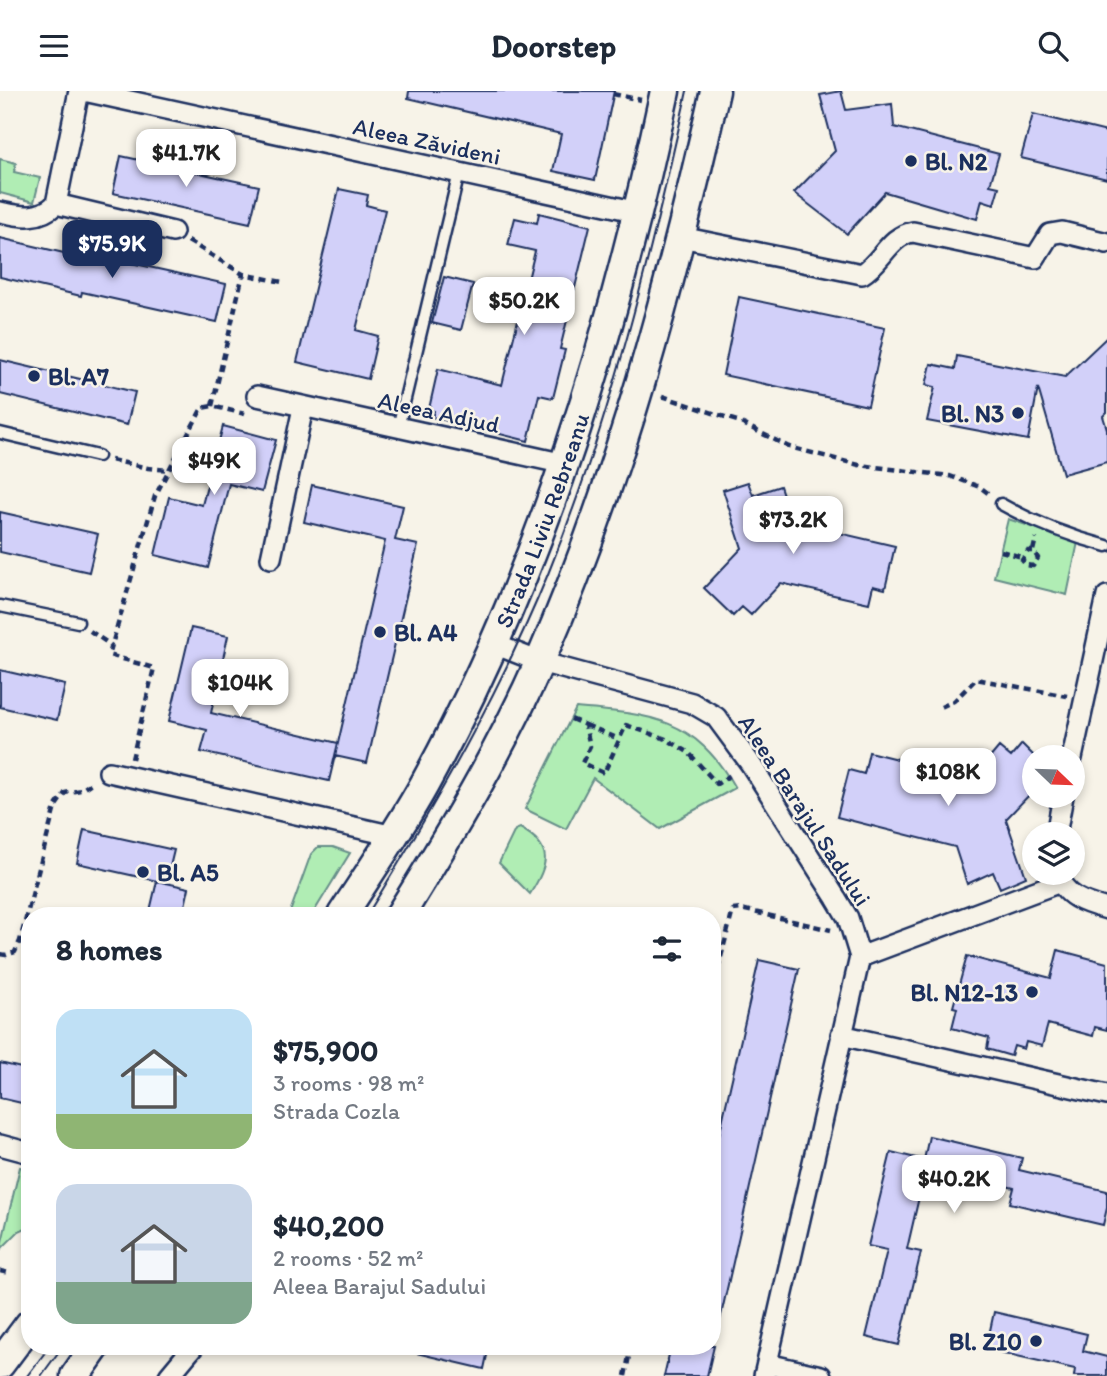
<!DOCTYPE html>
<meta charset="utf-8">
<style>
:root{--surface:#fff;--page:#f2f2f3;--text:#1f2937;--muted:#747a83;--accent:#1b2f5e}
body{margin:0;font-family:Itim,sans-serif;background:var(--page);color:var(--text);height:100vh;display:flex;flex-direction:column;font-size:26px;white-space:nowrap}
*{box-sizing:border-box;margin:0}
p{font-size:23px;color:var(--muted)}
.icon{flex:none;width:38px;height:38px;fill:none;stroke:currentColor;stroke-width:2;stroke-linecap:round;stroke-linejoin:round}
.map{position:relative;flex:1;overflow:hidden}
.panel{position:absolute;left:21px;top:816px;width:700px;height:448px;display:flex;flex-direction:column;background:var(--surface);border-radius:28px;box-shadow:0 4px 10px #0003}
.panel>*{flex:none}
.needle{width:46px;rotate:113deg}
.fabs{position:absolute;left:1022px;top:654px;display:grid;gap:14px}
.fabs a{display:grid;place-items:center;width:63px;height:63px;border-radius:50%;background:var(--surface);box-shadow:0 4px 10px #0003;font-size:35px}
.price{position:absolute;translate:-50% -60px;padding:0 16px;border-radius:14px;background:#fff;color:#222;font-size:23px;line-height:46px;filter:drop-shadow(0 2px 4px #0008)}
.price::after{content:'';position:absolute;left:50%;top:42px;width:21px;height:16px;margin-left:-10px;background:inherit;clip-path:polygon(0 0,100% 0,50% 100%)}
.price.on{background:var(--accent);color:#fff}
ul{padding:0;list-style:none}
li{display:flex;align-items:center;gap:21px;height:175px;padding:0 35px}
li span{display:grid;place-items:center;flex:none;width:196px;height:140px;border-radius:21px;color:#555}
li>.icon{margin-inline-start:auto}
span .icon{width:84px;height:84px;fill:#fffc;stroke-width:1}
li b{font-size:30px}
h2{display:flex;justify-content:space-between;align-items:center;height:84px;padding:0 35px;font-size:30px}
header{display:flex;justify-content:space-between;align-items:center;height:91px;padding:0 35px;background:var(--surface);font-size:32px;font-weight:700}
.map>svg:first-child{display:block}
.green{fill:#b0edb4;stroke:#668e89;stroke-width:2}
.building{fill:#d2d0f9;stroke:#1b2f5e;stroke-width:2}
.lines{fill:none;stroke-linecap:round;stroke-linejoin:round}
.lane-casing{stroke:#1b2f5e;stroke-width:15}
.street-casing{stroke:#1b2f5e;stroke-width:24}
.secondary-casing{stroke:#1b2f5e;stroke-width:33}
.path{stroke:#1b2f5e;stroke-width:4.5;stroke-dasharray:7 5;stroke-linecap:butt}
.lane{stroke:#f7f3e8;stroke-width:10}
.street{stroke:#f7f3e8;stroke-width:19}
.secondary{stroke:#f7f3e8;stroke-width:28}
.tram{stroke:#1b2f5e;stroke-width:2}
.poi-dot{fill:#1b2f5e;stroke:#f7f3e8;stroke-width:2.5}
.labels{text-anchor:middle;dominant-baseline:central;stroke-width:5;stroke-linejoin:round;paint-order:stroke}
.street-label{font-size:24px;fill:#1b2f5e;stroke:#f7f3e8}
.poi-label{font-size:24px;font-weight:bold;fill:#1b2f5e;stroke:#f7f3e8;text-anchor:start}
</style>
<header><svg class="icon" aria-label="menu" viewBox="0 0 24 24"><path d="M4 6h16M4 12h16M4 18h16"/></svg>Doorstep<svg class="icon" aria-label="search" viewBox="0 0 24 24"><circle cx="10" cy="10" r="6"/><path d="M15 15l6 6"/></svg></header>
<div class="map">
<svg width="1107" height="1285" viewBox="0 0 1107 1285">
<rect width="100%" height="100%" fill="#f7f3e8"/>
<filter id="ink" filterUnits="userSpaceOnUse"><feTurbulence type="fractalNoise" baseFrequency=".0143" numOctaves="2"/><feDisplacementMap in="SourceGraphic" scale="14" xChannelSelector="R" yChannelSelector="G"/><feConvolveMatrix kernelMatrix="1 2 1 2 8 2 1 2 1" color-interpolation-filters="sRGB"/></filter>
<g filter="url(#ink)">
<path class="green" d="M0 68 16 72 14 81 40 87 34 111 0 102Z
M1008 428 1078 451 1067 504 994 486Z
M576 617C650 623 695 626 735 697L660 738 593 687 566 738 525 718Z
M520 737C555 756 548 775 530 803L499 772 515 739Z
M318 756H333L350 762 312 824H289L311 763Z
M20 1076 30 1078V1135L19 1140 0 1159Z"/>
<path class="building" d="M409 0H614L595 89 553 80 561 43 408 7Z
M841 0 846 19 892 13 894 36 999 63 990 94 999 96 994 113 982 109 977 128 885 101 847 143 794 102 835 60 820 4Z
M1033 23 1107 41V88L1021 67Z
M121 65 259 95 250 132 113 102Z
M339 98 368 104 366 114 385 119 356 239 378 245 368 288 297 271Z
M539 122 590 135 560 258 565 259 553 307 539 304 528 350 432 326 434 320 429 318 438 278 502 294 535 160 508 154 515 127 537 132Z
M0 147 98 170 99 165 226 193 217 231 82 201 81 205 0 186Z
M444 186 473 193 461 239 432 232Z
M739 206 885 237 868 315 723 284Z
M1107 246V321L1103 325 1107 338V371L1063 383 1038 297 1028 349 927 330 935 296 926 294 931 273 955 278 957 265 1065 286Z
M0 269 135 301 127 334 0 303Z
M223 335 276 349 262 401 229 393 208 477 155 464 169 406 202 414Z
M748 391 753 404 780 395 792 431 895 455 885 498 873 495 869 512 781 492 751 524 742 516 733 525 704 497 742 457 723 399Z
M312 394 403 415 395 449 418 454 367 672 335 665 385 450 304 431Z
M0 421 98 443 89 481 0 461Z
M191 537 228 545 211 622 338 652 329 690 201 661 207 639 169 630Z
M0 579 65 594 57 629 0 616Z
M1022 653 1034 665V699L1006 728 1026 786 1000 797 993 781 967 793 955 756 837 726 849 679 864 683 869 661 973 687 999 656 1011 666Z
M84 739 174 759 166 792 77 772Z
M157 790 189 797 183 824H149Z
M1058 859 1107 872V939L1095 936 1093 945 1048 933 1042 955 1026 951 1024 958 1014 955 1011 965 987 958 989 947 952 937 957 917 953 916 967 865 1051 887Z
M759 869 799 878 720 1229 712 1228V1075Z
M0 972 30 979V1014L0 1007Z
M929 1045 1022 1067 1019 1079 1107 1100V1117L1103 1134 1010 1112 1014 1097 926 1076 907 1158 921 1161 899 1254 866 1246 887 1159 868 1155 891 1061 924 1069Z
M994 1221 1087 1243 1083 1260 1107 1266V1285H1074L1075 1278 986 1258Z
M416 1255H489L484 1278 416 1262Z
M671 1255H714L707 1285H664Z"/>
<g class="lines">
<g class="lane-casing">
<path id="lane" d="M398 337 459 82
M0 342 98 365
M1001 413C1035 432 1069 445 1107 455
M0 515 78 531"/>
</g>
<g class="street-casing">
<path id="street" d="M84 0 638 121
M56 113 173 141
M56 113 79 0
M0 121C22 126 39 129 56 113
M681 146 862 183C882 171 889 145 913 141L1035 167 1050 143 1062 141 1107 152
M257 305 565 373
M271 467 303 317
M494 553 540 571 692 612 716 626 750 672 836 807 848 827 860 866 764 1285
M1072 667 1107 505
M109 681 394 745
M1056 744 1063 705
M1057 782C1064 806 1085 812 1107 818
M860 866 1060 791
M841 944 1107 1004
M0 1054 30 1062
M767 1273 821 1285
M169 1285 194 1255"/>
</g>
<g class="secondary-casing">
<g id="secondary">
<path id="s1" d="M342 824C370 781 399 739 424 694 543 477 614 241 665 0"/>
<path d="M400 824C451 742 501 659 540 570 620 387 671 195 715 0"/>
<path d="M0 1273 30 1233"/>
<path d="M75 1285 96 1255"/>
</g>
</g>
<path class="path" d="M613 3 641 9
M188 150 243 183 282 191
M662 305 737 330 789 356 859 374 950 385 980 396 989 403
M212 315 243 183
M111 369 148 377 169 379
M1001 460 1022 466
M1033 460H1028L1022 469 1026 474 1033 475 1038 467 1033 460 1036 447
M90 540 112 555
M941 616 954 610 976 588 1067 605
M571 628 585 634 590 655 582 672 604 682 626 634 666 648 688 661 717 693 732 683
M586 634 619 648
M132 668 154 577 109 564 155 405 202 317 212 315 245 323
M0 863 6 864 15 861 20 850 55 716 65 702 81 699 93 691
M712 901 733 819 741 818 831 839
M0 1180 9 1182
M625 1285 631 1255"/>
<use href="#lane" class="lane"/>
<use href="#street" class="street"/>
<use href="#secondary" class="secondary"/>
<path class="tram" d="M367 824C435 714 499 603 548 483 611 328 651 163 687 0
M27 1285 50 1255
M41 1285 63 1255"/>
</g>
</g>
<g class="poi-dot">
<circle cx="911" cy="70" r="7"/>
<circle cx="34" cy="285" r="7"/>
<circle cx="1018" cy="322" r="7"/>
<circle cx="380" cy="541" r="7"/>
<circle cx="143" cy="781" r="7"/>
<circle cx="1032" cy="901" r="7"/>
<circle cx="1036" cy="1250" r="7"/>
</g>
<g class="labels">
<g class="street-label">
<text transform="translate(427 50) rotate(12)">Aleea Zăvideni</text>
<text transform="translate(439 321) rotate(12)">Aleea Adjud</text>
<text stroke="none"><textPath href="#s1" startOffset="444">Strada Liviu Rebreanu</textPath></text>
<text transform="translate(805 719) rotate(57)">Aleea Barajul Sadului</text>
</g>
<g class="poi-label">
<text x="925" y="70">Bl. N2</text>
<text x="48" y="285">Bl. A7</text>
<text x="1004" y="322" text-anchor="end">Bl. N3</text>
<text x="394" y="541">Bl. A4</text>
<text x="157" y="781">Bl. A5</text>
<text x="1018" y="901" text-anchor="end">Bl. N12-13</text>
<text x="1022" y="1250" text-anchor="end">Bl. Z10</text>
</g>
</g>
</svg>
<div class="fabs">
<a><svg class="needle" viewBox="-14 -14 28 28"><path d="M0-13l5 13h-10z" fill="#e53935"/><path d="M0 13l5-13h-10z" fill="#747a83"/></svg></a>
<a><svg class="icon" aria-label="layers" viewBox="0 0 24 24"><path d="M12 4l9 5-9 5-9-5zM3 14l9 5 9-5"/></svg></a>
</div>
<b class="price" style="left:186px;top:98px">$41.7K</b>
<b class="price on" style="left:112px;top:189px">$75.9K</b>
<b class="price" style="left:524px;top:246px">$50.2K</b>
<b class="price" style="left:214px;top:406px">$49K</b>
<b class="price" style="left:793px;top:465px">$73.2K</b>
<b class="price" style="left:240px;top:628px">$104K</b>
<b class="price" style="left:948px;top:717px">$108K</b>
<b class="price" style="left:954px;top:1124px">$40.2K</b>
<section class="panel">
<h2>8 homes<svg class="icon" aria-label="filters" viewBox="0 0 24 24"><path d="M4 7h16M4 17h16"/><circle cx="9" cy="7" r="2"/><circle cx="15" cy="17" r="2"/></svg></h2>
<ul>
<li><span style="background:linear-gradient(#bfe0f5 75%,#8fb573 0)"><svg class="icon" aria-label="home" viewBox="0 0 24 24"><path d="M3 11l9-7 9 7M6 9v11h12V9"/></svg></span><div><b>$75,900</b><p>3 rooms · 98 m²</p><p>Strada Cozla</p></div></li>
<li><span style="background:linear-gradient(#c9d6e8 70%,#7fa58c 0)"><svg class="icon" aria-label="home" viewBox="0 0 24 24"><path d="M3 11l9-7 9 7M6 9v11h12V9"/></svg></span><div><b>$40,200</b><p>2 rooms · 52 m²</p><p>Aleea Barajul Sadului</p></div></li>
</ul>
</section>
</div>
